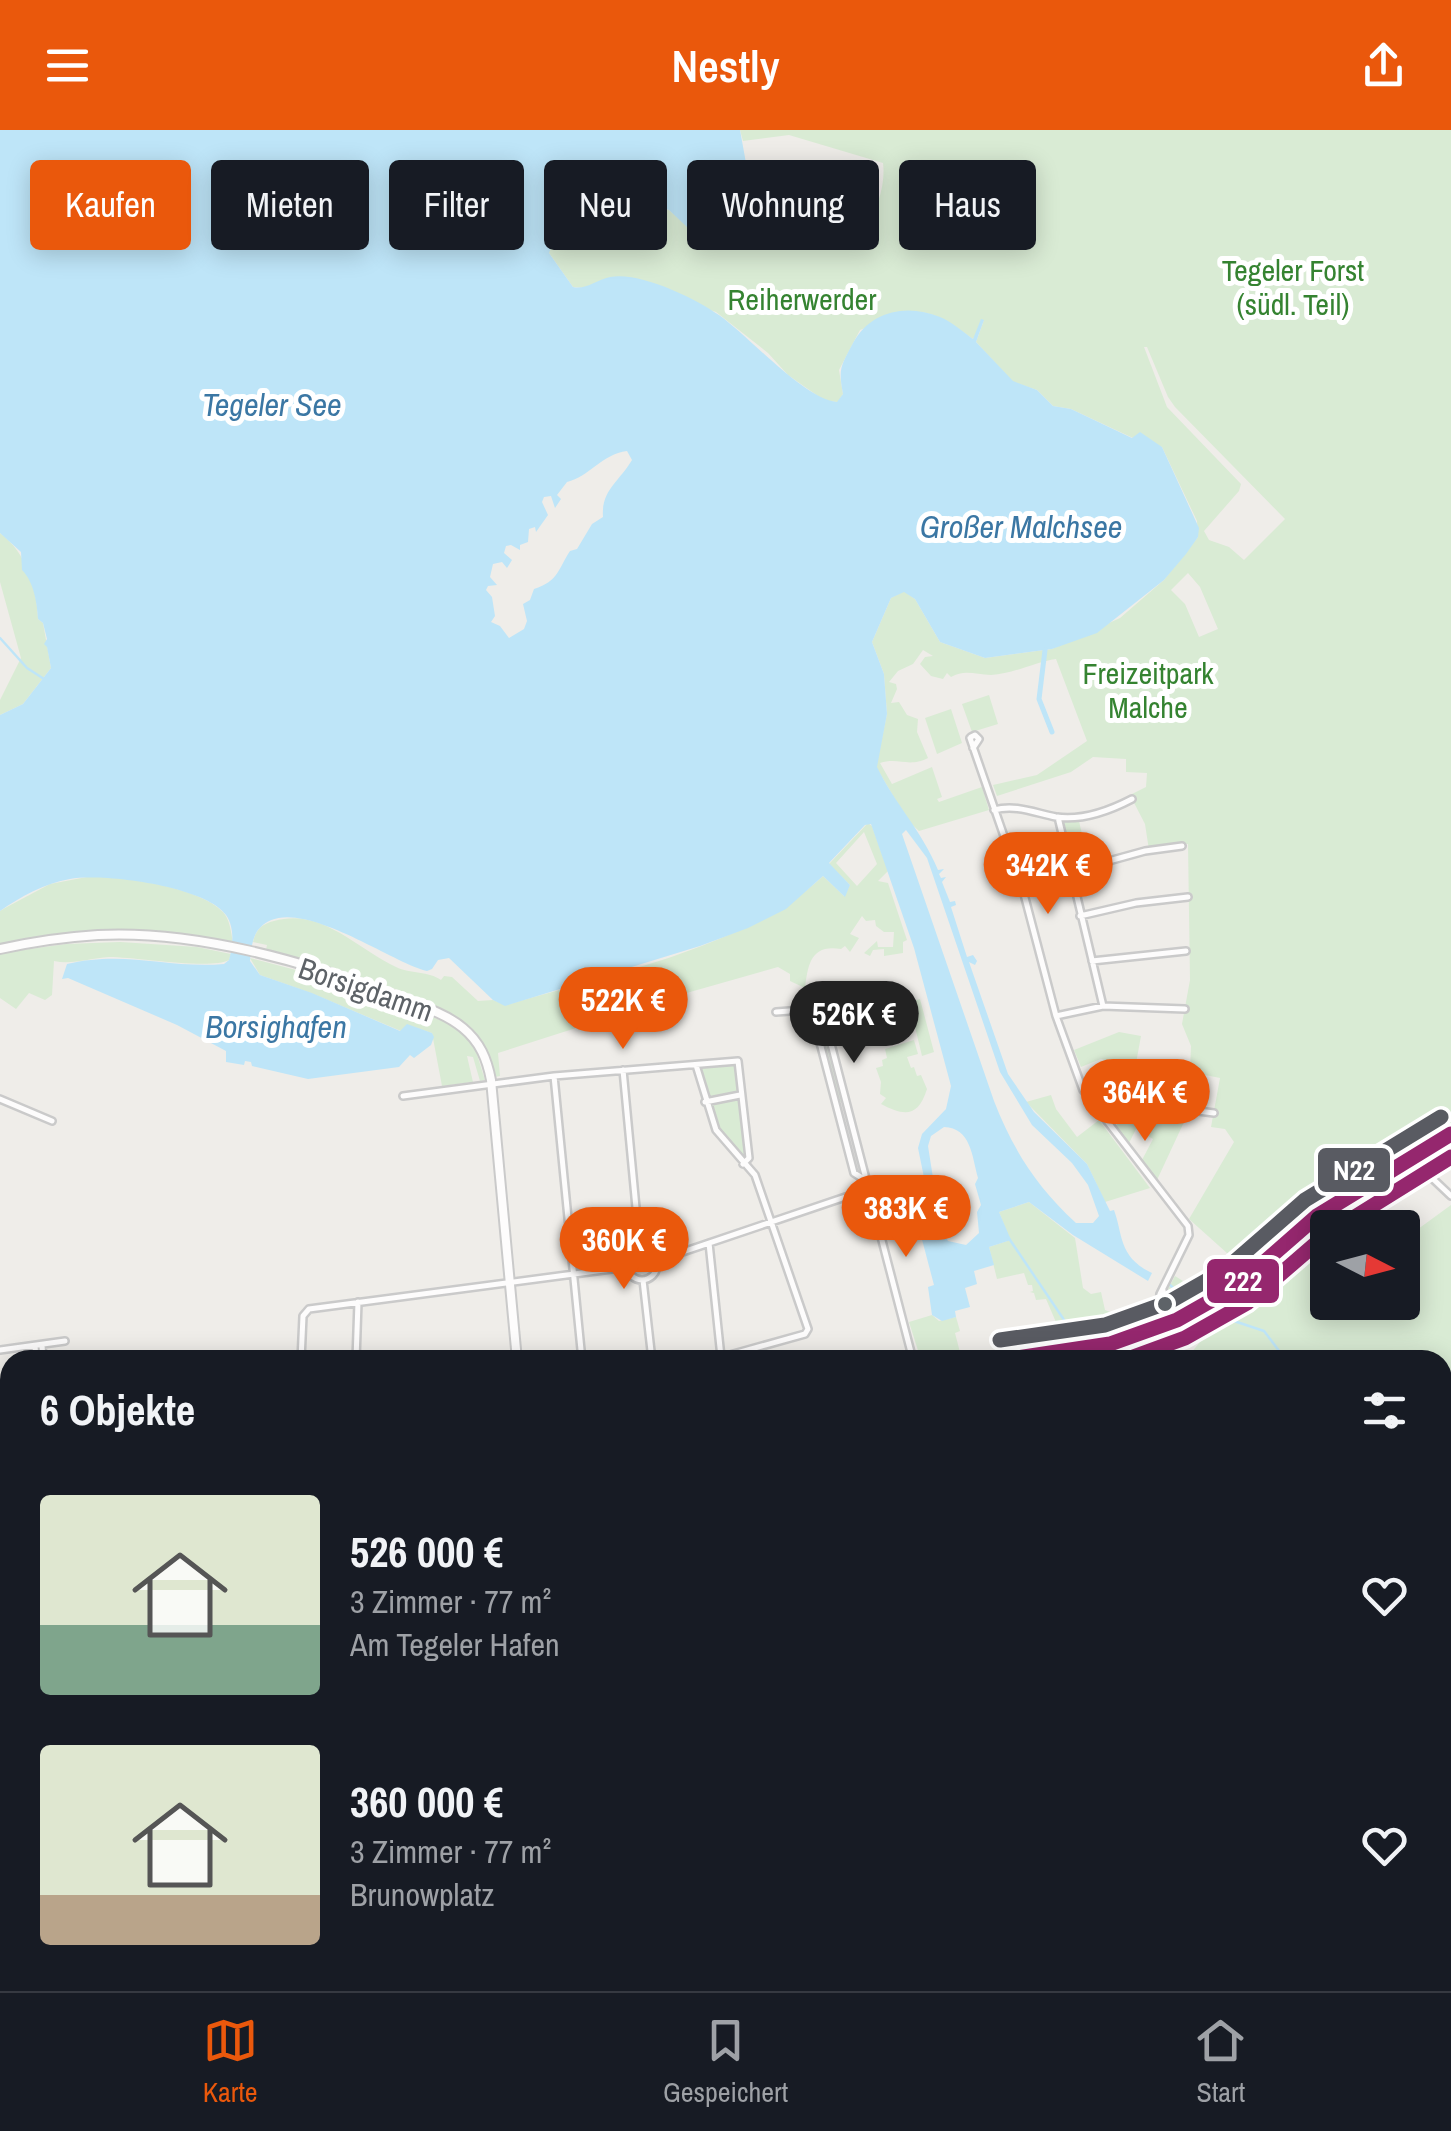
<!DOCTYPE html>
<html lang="de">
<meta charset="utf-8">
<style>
:root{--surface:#171b24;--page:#242831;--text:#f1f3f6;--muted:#9ea1a6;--line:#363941;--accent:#ea580c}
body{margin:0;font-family:"Archivo Narrow",sans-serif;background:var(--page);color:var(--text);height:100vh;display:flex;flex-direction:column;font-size:38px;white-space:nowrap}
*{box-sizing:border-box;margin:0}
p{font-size:32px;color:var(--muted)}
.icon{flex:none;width:55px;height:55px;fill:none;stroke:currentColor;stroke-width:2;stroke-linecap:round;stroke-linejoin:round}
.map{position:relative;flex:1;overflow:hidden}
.sheet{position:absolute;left:0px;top:1220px;width:1452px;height:642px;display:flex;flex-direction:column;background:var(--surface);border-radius:30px 30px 0 0;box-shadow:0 5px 25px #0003}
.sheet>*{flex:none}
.hud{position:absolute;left:30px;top:30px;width:1392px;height:90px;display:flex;gap:20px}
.needle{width:65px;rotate:96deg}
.fabs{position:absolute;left:1310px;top:1080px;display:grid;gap:20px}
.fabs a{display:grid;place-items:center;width:110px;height:110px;border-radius:10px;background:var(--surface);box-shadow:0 5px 25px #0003;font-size:50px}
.price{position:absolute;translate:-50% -85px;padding:0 22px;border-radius:35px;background:var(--accent);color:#fff;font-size:32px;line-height:65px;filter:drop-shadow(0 2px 5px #0008)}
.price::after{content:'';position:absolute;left:50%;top:60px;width:30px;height:22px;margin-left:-15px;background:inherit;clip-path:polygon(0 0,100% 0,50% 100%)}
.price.selected{background:#222;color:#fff}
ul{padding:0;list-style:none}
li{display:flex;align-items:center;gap:30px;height:250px;padding:0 40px}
li span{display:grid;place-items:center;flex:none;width:280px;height:200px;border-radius:10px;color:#555}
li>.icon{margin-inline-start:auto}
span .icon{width:120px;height:120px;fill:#fffc;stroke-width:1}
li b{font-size:42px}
h2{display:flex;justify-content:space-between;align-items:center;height:120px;padding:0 40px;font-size:42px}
.chip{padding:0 35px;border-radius:10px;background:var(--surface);box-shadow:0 5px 25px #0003;font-size:35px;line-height:90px}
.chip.selected{background:var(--accent);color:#fff}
header{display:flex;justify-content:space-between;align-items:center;height:130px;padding:0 40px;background:var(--accent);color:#fff;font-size:45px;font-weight:600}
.menu{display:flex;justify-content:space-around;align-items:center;height:140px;border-top:2px solid var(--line);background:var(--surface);font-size:28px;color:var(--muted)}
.menu a{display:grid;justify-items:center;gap:5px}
.menu .selected{color:var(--accent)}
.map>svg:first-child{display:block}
.green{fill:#d9ebd4;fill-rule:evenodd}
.water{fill:#bee5f8;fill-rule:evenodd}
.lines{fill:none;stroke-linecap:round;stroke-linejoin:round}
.stream{stroke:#bee5f8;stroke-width:2.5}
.canal{stroke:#bee5f8;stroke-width:5}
.minor-casing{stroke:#cacaca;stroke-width:10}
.tertiary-casing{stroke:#cacaca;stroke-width:12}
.secondary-casing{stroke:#cbcbcb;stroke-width:14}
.motorway-casing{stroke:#c7b395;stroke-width:18}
.minor{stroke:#fdfcfc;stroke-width:5}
.tertiary{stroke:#fdfcfc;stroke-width:8}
.secondary{stroke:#fdfcfc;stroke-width:9}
.motorway{stroke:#f1ebe2;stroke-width:12}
.bus-1-casing{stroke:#fff;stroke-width:22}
.bus-2-casing{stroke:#fff;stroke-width:22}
.bus-3-casing{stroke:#fff;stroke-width:22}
.bus-1{stroke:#95276e;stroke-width:15}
.bus-2{stroke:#95276e;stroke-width:15}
.bus-3{stroke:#595b62;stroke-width:15}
.bus-dot{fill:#5e6368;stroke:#fff;stroke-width:4}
.labels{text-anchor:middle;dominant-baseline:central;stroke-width:10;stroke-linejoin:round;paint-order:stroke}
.park-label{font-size:30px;fill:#358331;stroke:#fff}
.street-label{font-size:30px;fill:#5e6368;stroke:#fff}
.water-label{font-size:32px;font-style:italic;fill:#3b77a4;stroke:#fff}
.line-badge{stroke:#fff;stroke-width:4}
.badge-label{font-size:28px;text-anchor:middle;font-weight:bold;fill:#fff}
</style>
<header><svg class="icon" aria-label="menu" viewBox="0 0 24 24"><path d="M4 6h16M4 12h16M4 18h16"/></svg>Nestly<svg class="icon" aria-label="share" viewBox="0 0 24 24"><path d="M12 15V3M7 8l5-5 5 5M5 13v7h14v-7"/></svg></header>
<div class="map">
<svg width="1451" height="1861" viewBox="0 0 1451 1861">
<rect width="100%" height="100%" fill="#efede9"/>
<path class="green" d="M740 0H1451V995L1311 1082 1275 1112 1247 1141 1189 1089 1234 1012 1225 999 1211 997 1220 948 1190 942 1191 916 1182 894 1190 850 1188 714 1149 720 1145 694 1130 665 1146 657 1147 643 1126 642V629L1093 627 1071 642 997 666 993 655 1037 645 1087 611 1056 529C1035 532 1013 544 991 545 976 545 965 539 951 547L947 543 943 549 931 546 920 534 925 527 933 526 923 520 913 534 898 541 889 552 896 554 897 559 891 573 899 572 907 585 918 589 917 602 928 628C908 638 899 627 880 633L892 654 932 637 942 667 937 669 939 672 982 657 989 680 919 701 908 691 876 637 887 584 884 544 872 512 891 468 904 461 915 469 940 512 985 528 1052 519 1120 488 1164 450 1198 407 1197 391 1162 317 1133 308 1071 279 1053 276 1037 260 1013 252 976 212 984 190 973 209C919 171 919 179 860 200L839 240 843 264 838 272 825 271 788 245 768 223 716 182 611 147 584 158 573 157 549 123 550 114C561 90 573 39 608 44 619 46 628 51 635 60H645L654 75 669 80 687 96 697 100C711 89 705 82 709 67 712 60 721 51 727 45L740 44 746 33 805 61 792 95 832 113 839 98 856 105C875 90 886 57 883 33L789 5 743 11ZM1144 217H1147L1168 267 1175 277 1285 389 1244 430 1229 417 1209 410 1204 401 1239 361 1241 354 1167 277ZM1188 443 1200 457 1218 499 1199 507 1185 474 1171 460Z
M0 403C26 422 37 458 38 489L43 493 51 538 23 574 0 585V570L21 528 0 452Z
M989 565 998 594 972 602 962 574Z
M951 579 962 613 937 624 925 588Z
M1061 691H1079L1084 713 1066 717Z
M868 693 872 696 888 741 878 751 888 753 907 810 903 812V823L884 826V819L873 820 870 826 864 823 877 811 878 817H893L894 802H884L876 796 875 790 866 791 862 786 850 804 859 808 850 822 845 816 841 819C811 814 808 834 805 858L790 851V844L778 837 676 866 498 923 500 946 495 947C490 928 485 912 471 898 436 865 315 833 266 820L267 815 253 812C256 799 262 794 274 791 321 777 356 818 396 837 410 844 429 841 441 850L444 846 452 847 478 871 493 870 506 875C604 846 749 817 823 746L844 766 850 755 829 734ZM864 702 877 734 857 756 836 733Z
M92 746C126 747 199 757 223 782 230 789 231 803 233 812 164 797 71 801 0 814V781L5 778 50 754Z
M120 812 197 817 231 824 229 830C210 840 137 827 109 827 90 828 72 835 54 831L52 865 45 870 29 863 16 879 0 868V823L66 814Z
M250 828 338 851 448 893 464 905 475 918 485 950 480 951 473 927 467 926 473 952 442 956 432 903 407 895 401 901 311 863 260 845Z
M920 869 934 922 922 926 909 872Z
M821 884 843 969 841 972H837L814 886Z
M1119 902 1141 906 1130 966 1106 962 1111 931 1101 929 1081 937 1074 920Z
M914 910 918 924 907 927 911 938 914 937 917 946 921 945 927 959C918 988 904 986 881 974L886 968 880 964 881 952 876 938 883 936 882 930 887 928 885 919Z
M736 933 739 964 707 968 699 943 703 936Z
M1051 965 1056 979 1077 1007 1099 990 1150 1058 1105 1072 1087 1034 1026 972Z
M739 968 747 1027 741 1029 715 995 710 973Z
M1125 981 1184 992 1157 1050 1142 1030 1153 1009 1136 999 1129 1013 1116 996Z
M1029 1072 1075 1108 1083 1158 1091 1164 1101 1162 1105 1180 1124 1187 1125 1193 1137 1199 1065 1213 1046 1169 1036 1170 1034 1163 1030 1162 1033 1161 1032 1155H1028L1024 1143 997 1149 989 1117 1010 1110 999 1082Z
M1350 1072 1366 1097 1328 1098V1172H1402L1403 1110 1451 1075V1328L1443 1331 1442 1230H1213L1202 1225 1193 1230 1186 1229 1209 1201 1216 1198 1213 1190 1242 1166 1301 1105Z
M1233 1143 1237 1147 1176 1179 1170 1175 1167 1161 1175 1146 1183 1151 1179 1155 1182 1158 1190 1155 1201 1162Z
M932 1185 939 1191 956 1187 960 1201 955 1203 962 1230H921L909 1192Z
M10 1296V1422L0 1424 4 1371 0 1370V1353H5Z
M1451 1379V1651L1443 1653 1442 1384Z
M8 1486 3 1577H0V1487Z
M1025 1853H1169V1861H1025Z
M1171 1853H1245V1861H1172Z"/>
<path class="water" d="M0 0H740L746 33 740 44 727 45C721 51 712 59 710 67 705 82 711 89 697 100L687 97 669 80 654 75 645 60H635C622 43 602 41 584 50L561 89 549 123 573 157C586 160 596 150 610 147 639 141 695 168 719 185 750 207 804 269 837 272L843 264C838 238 841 236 853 213 870 181 907 173 940 187 952 192 963 202 973 209L981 189 984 190 976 212 1013 251 1037 260 1053 276 1071 279 1132 308 1140 302 1143 304 1162 317 1199 398 1198 407 1186 424 1164 450 1097 503 1052 519 985 528 940 512 915 469 904 462 891 468 872 512 884 544 887 584 877 637C895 674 922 701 938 740L944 739 939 744 941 748 946 747 942 752 950 772 955 771 956 775 951 777 967 827 973 825 977 831 975 835 969 832 1008 944 1034 982 1087 1034 1110 1081 1114 1080C1123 1104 1118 1127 1152 1143L1148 1151 1073 1105 1029 1072 999 1082 1011 1110 989 1117 994 1135 974 1141 977 1154 965 1158 970 1177 955 1181 956 1187 942 1191 932 1185 928 1157 934 1155 920 1102 928 1067 918 1018 922 1004 946 979 951 956 914 818 871 694 865 695 829 733 850 755 845 767 823 746 786 779 748 798 700 816 505 876 493 870 449 828 438 830 432 839 427 841C389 832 290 758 258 800 252 808 251 821 250 831L260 845 312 863 400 901 407 894 432 903 434 907 431 915 414 928 410 925 399 937 308 949 252 936 251 932 245 931 244 935 226 932V921L177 895 68 848 62 849 67 834C126 820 169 839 224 834L229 830C233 816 235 798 226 785 205 756 103 743 70 749 45 753 20 767 0 781V585L23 574 51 538 47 517 44 514 47 509 43 493 38 489C37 473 34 452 22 440L21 422 0 403ZM627 321 632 330C619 352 601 360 603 387L592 394 577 419 570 421C558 439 559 451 534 459L530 470 523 474 527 491 524 499 509 508 500 496 491 492 495 486 492 467 486 460 488 456 497 455 490 447 493 434 502 432 507 438 512 430 504 423 506 416 511 415 520 420V415L528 412 529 399 535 397 536 402 548 385 542 372 544 367 551 366 555 378 561 369 557 365 567 352C589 347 602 324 627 321ZM906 700 927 728 1000 942 1032 995 1072 1033 1088 1055 1099 1086 1093 1093H1076C1037 1057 1013 1020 994 971L902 704ZM944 997C971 998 972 1026 978 1048L975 1054 981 1075 977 1082 979 1103 966 1115 948 1111 941 1099 928 1016 931 1006Z"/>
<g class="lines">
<path class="stream" d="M0 508 27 538 44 549
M1008 1107 1079 1212
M1170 1155 1181 1165 1193 1169
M1225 1188 1264 1201 1286 1230
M1442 1280 1451 1278"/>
<path class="canal" d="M1045 520 1039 569 1052 602"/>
<g class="minor-casing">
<path id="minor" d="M971 607 975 605 979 609 973 618
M970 608 1024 764 1056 886 1083 960 1188 1096 1189 1105 1160 1164 1157 1196
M994 680C1016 674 1035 683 1056 687 1083 691 1109 681 1132 669
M1058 687 1103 876
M1069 742 1145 721 1182 716
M1080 786 1136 773 1188 767
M1092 831 1186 821
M821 880 875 873
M776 882 817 879 823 883 913 1230
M812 882 854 1043 867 1051
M1056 886 1103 876 1185 879
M696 935 716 1000 755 1045 808 1199 805 1204 712 1230
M623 940 640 1120
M554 946 582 1230
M403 966 554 946 738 931 749 1028 743 1034
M1087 967 1214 983
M0 969 52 991
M705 972 740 965
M1413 1030 1451 1066
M709 1113 721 1227
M627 1135a15 15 0 1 1 30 0a15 15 0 1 1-30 0Z
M656 1131 869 1059
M643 1150 652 1230
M1163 1160 1166 1194
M42 1215 43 1230
M35 1216 36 1230
M0 1220 65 1211
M301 1230 303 1186 309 1179 627 1137
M356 1230 358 1172
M0 1447 10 1441
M1442 1697 1451 1695
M1442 1790 1451 1787
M279 1852 288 1861
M365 1852 374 1861
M579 1852 589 1861
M789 1852V1861
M931 1852 932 1861
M1253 1855 1257 1861
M825 1857 876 1852
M162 1861 168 1852
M233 1861V1852
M376 1861 389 1852"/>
</g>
<g class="tertiary-casing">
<path id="tertiary" d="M0 819C32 812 65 807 98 805 194 800 305 831 394 866 417 875 444 882 463 898 480 912 487 929 491 950L517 1230
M499 1861 513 1852"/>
</g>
<g class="secondary-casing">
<path id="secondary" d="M1166 1203 1167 1230
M1132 1222 1150 1223 1157 1228
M1003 1230C1096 1215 1163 1211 1243 1151
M1061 1230 1139 1216 1213 1180 1242 1159 1298 1100 1451 1004
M1442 1348 1451 1345
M1442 1377 1451 1372
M0 1621 10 1618
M0 1632 10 1628
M861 1852V1861
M1296 1852 1300 1861
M17 1861 22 1852"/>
</g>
<g class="motorway-casing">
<path id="motorway" d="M1442 1356 1451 1352
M1442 1370 1451 1363
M0 1797 10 1794
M0 1807 10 1804"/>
</g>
<use href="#minor" class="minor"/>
<use href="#tertiary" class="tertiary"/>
<use href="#secondary" class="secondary"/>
<use href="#motorway" class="motorway"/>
<g class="bus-1-casing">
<path id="bus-1" d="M1003 1230 1110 1214 1177 1190 1237 1156 1317 1086 1451 1004"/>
</g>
<g class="bus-2-casing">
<path id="bus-2" d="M1337 1098 1451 1027
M1125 1230 1185 1208 1247 1173 1328 1103"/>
</g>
<g class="bus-3-casing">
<path id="bus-3" d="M1000 1210 1105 1195 1169 1172 1225 1140 1305 1070 1441 987"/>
</g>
<use href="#bus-1" class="bus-1"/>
<use href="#bus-2" class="bus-2"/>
<use href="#bus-3" class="bus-3"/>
</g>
<circle class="bus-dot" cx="1165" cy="1174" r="9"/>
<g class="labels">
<g class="park-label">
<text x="1293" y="140">Tegeler Forst<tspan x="1293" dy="34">(südl. Teil)</tspan></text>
<text x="802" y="169">Reiherwerder</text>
<text x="1148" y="543">Freizeitpark<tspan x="1148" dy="34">Malche</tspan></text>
</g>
<g class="street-label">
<text transform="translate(366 859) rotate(19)">Borsigdamm</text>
</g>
<g class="water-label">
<text x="272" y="274">Tegeler See</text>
<text x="1021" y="396">Großer Malchsee</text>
<text x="276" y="896">Borsighafen</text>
</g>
</g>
<g class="line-badge">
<rect x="1316" y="1016" width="76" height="48" rx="10" fill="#595b62"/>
<rect x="1205" y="1127" width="76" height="48" rx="10" fill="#95276e"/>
</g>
<g class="badge-label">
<text x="1354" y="1050">N22</text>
<text x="1243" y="1161">222</text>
</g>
</svg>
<div class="fabs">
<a><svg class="needle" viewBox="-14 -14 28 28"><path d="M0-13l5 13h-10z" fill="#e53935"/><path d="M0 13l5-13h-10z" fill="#9ea1a6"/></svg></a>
</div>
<b class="price" style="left:1048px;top:787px">342K €</b>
<b class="price" style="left:623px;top:922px">522K €</b>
<b class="price selected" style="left:854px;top:936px">526K €</b>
<b class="price" style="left:1145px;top:1014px">364K €</b>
<b class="price" style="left:906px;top:1130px">383K €</b>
<b class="price" style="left:624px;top:1162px">360K €</b>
<div class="hud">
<a class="chip selected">Kaufen</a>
<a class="chip">Mieten</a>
<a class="chip">Filter</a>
<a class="chip">Neu</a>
<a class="chip">Wohnung</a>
<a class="chip">Haus</a>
</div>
<section class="sheet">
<h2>6 Objekte<svg class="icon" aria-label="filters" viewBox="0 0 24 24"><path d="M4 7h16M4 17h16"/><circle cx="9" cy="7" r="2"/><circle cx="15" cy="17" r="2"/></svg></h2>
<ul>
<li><span style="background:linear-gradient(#dfe7d0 65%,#7fa58c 0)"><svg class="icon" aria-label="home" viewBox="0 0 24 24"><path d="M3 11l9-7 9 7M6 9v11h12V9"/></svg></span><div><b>526 000 €</b><p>3 Zimmer · 77 m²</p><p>Am Tegeler Hafen</p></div><svg class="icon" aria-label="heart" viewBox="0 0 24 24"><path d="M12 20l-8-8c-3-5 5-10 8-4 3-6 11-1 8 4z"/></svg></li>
<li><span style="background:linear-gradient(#dfe7d0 75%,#b9a48a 0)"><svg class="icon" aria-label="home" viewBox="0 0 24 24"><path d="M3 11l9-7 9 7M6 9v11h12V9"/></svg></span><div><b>360 000 €</b><p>3 Zimmer · 77 m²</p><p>Brunowplatz</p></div><svg class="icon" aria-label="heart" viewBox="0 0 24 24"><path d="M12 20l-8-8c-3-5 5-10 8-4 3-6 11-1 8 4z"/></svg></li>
</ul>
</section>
</div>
<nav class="menu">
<a class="selected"><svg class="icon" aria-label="map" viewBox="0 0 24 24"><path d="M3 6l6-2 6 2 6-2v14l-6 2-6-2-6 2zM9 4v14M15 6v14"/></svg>Karte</a>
<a><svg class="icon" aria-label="saved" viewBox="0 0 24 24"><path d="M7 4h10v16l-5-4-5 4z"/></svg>Gespeichert</a>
<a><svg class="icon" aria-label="home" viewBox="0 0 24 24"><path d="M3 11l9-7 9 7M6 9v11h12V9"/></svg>Start</a>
</nav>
